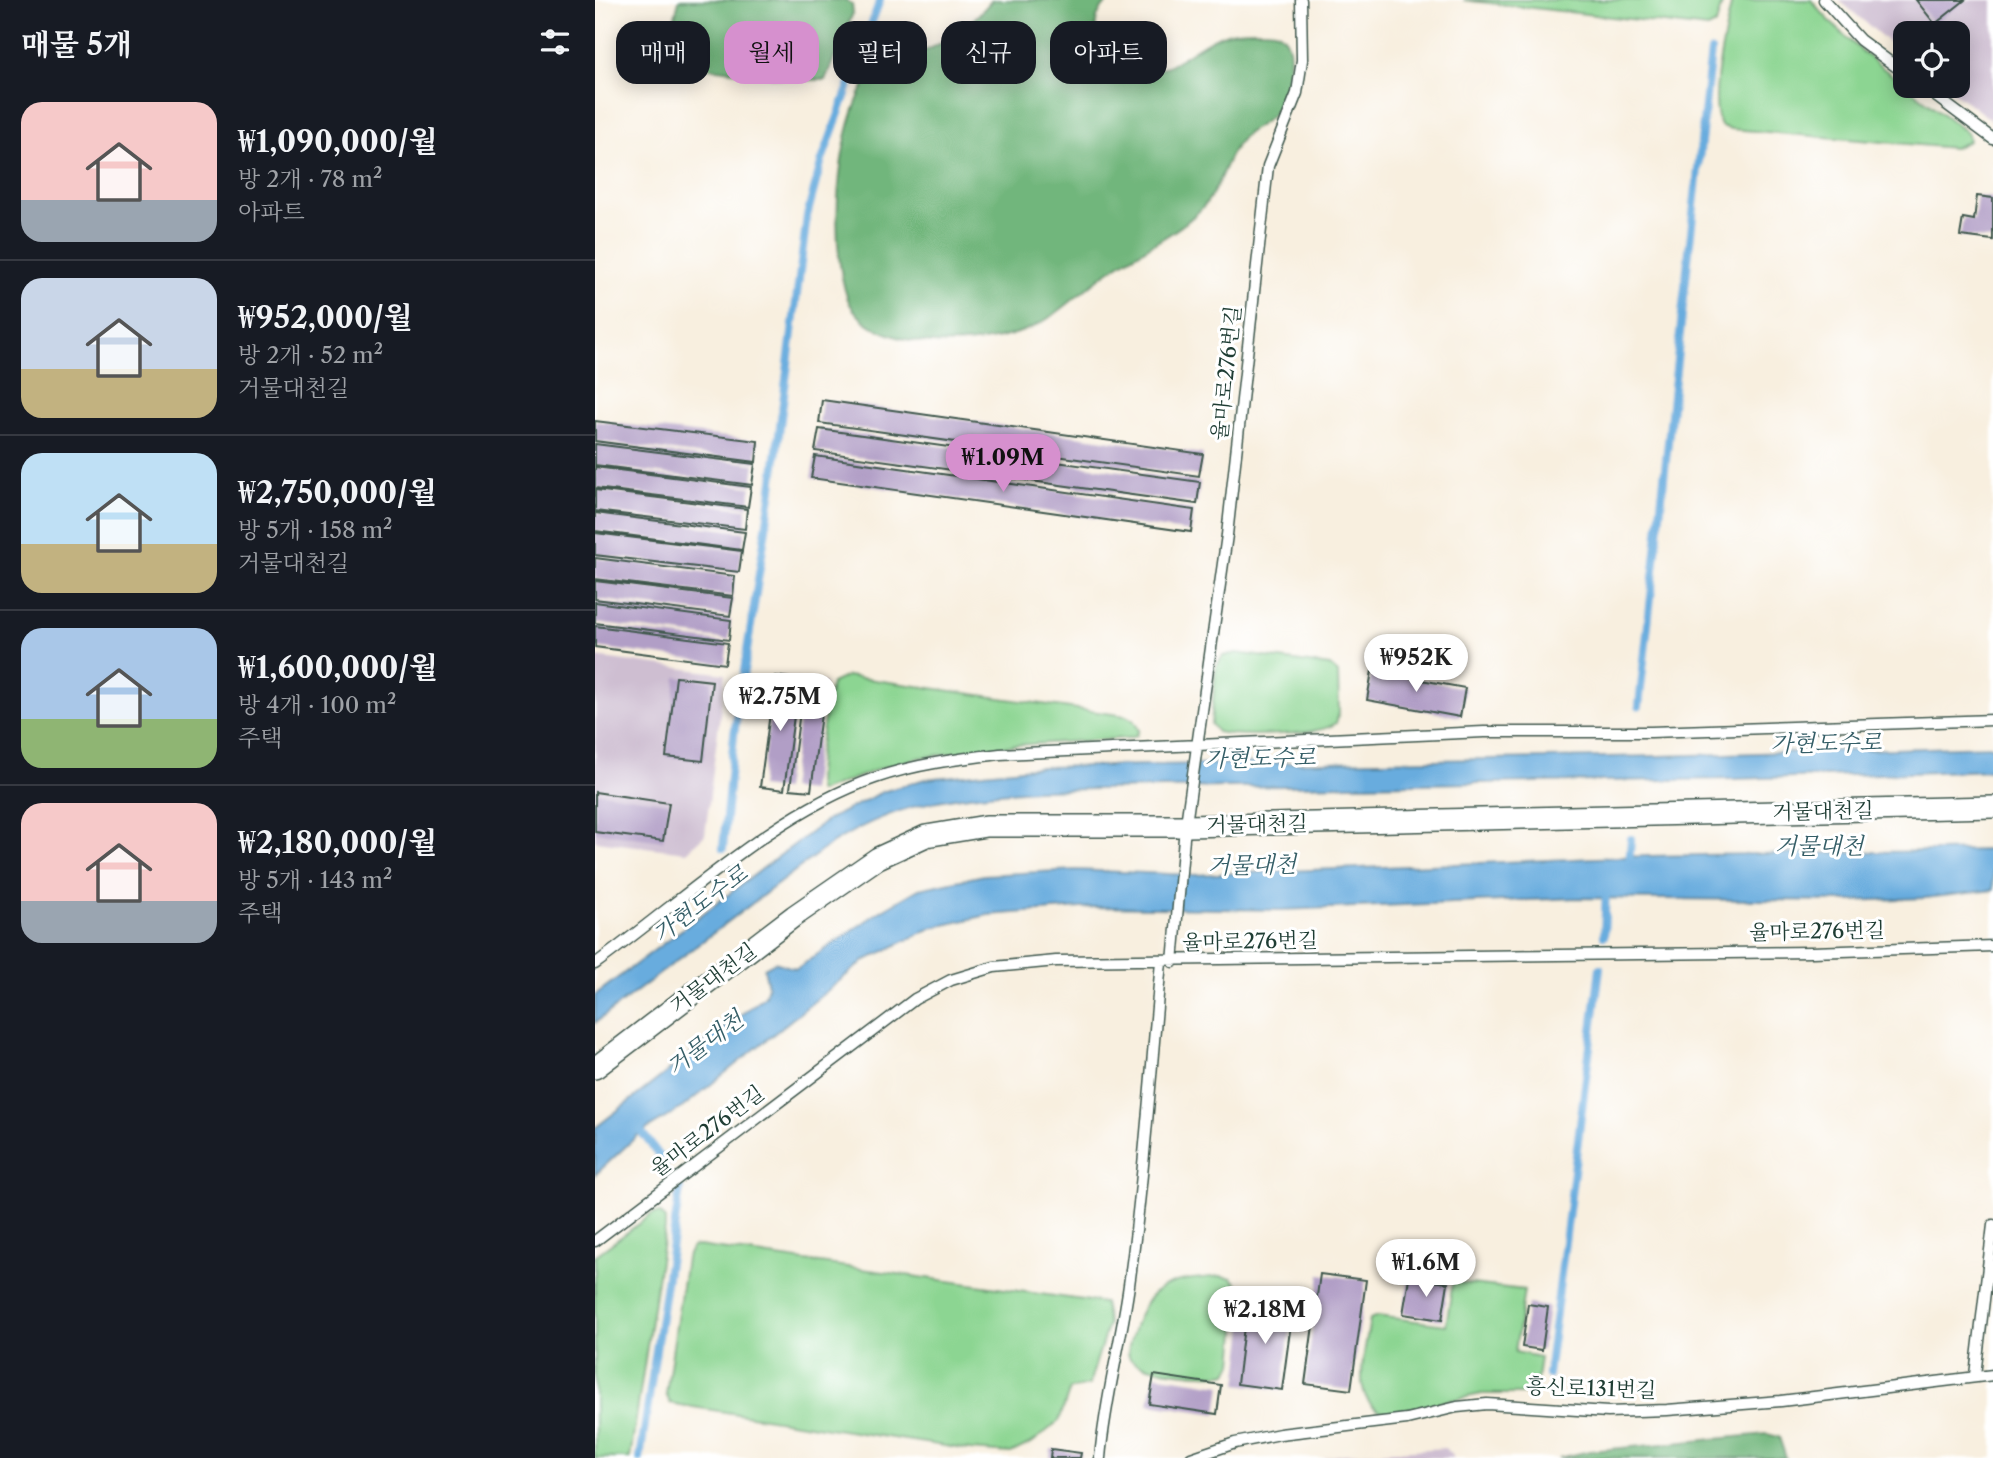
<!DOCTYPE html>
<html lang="ko">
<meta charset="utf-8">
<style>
:root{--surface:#171b24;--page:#20242c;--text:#f1f3f6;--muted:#9ea1a6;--line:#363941;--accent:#d690ce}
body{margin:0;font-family:"Libre Caslon Text","Noto Serif KR",serif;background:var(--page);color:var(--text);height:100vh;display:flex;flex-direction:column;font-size:26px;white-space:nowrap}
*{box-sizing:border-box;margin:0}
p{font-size:23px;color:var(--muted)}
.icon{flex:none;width:38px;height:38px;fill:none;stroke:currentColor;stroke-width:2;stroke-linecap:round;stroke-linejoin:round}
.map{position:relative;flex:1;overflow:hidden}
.sheet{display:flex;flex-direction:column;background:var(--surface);width:595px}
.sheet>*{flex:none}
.hud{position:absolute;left:21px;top:21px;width:665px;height:63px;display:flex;gap:14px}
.buttons{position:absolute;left:1298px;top:21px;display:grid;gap:14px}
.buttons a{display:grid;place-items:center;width:77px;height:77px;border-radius:14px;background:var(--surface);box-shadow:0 4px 18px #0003;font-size:35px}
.price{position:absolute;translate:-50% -60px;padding:0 16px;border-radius:24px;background:#fff;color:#222;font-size:23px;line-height:46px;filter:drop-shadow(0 2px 4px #0008)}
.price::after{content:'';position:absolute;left:50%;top:42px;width:21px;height:16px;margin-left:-10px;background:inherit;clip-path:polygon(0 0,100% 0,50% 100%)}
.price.active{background:var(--accent);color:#111}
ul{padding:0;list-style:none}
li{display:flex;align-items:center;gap:21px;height:175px;padding:0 21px}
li+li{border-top:2px solid var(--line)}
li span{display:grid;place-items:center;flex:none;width:196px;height:140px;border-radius:21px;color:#555}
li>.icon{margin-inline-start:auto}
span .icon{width:84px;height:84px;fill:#fffc;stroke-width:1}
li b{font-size:30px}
h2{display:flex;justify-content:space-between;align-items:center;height:84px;padding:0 21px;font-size:30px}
.chip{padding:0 24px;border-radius:21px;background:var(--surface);box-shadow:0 4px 18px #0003;font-size:24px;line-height:63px}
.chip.active{background:var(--accent);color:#111}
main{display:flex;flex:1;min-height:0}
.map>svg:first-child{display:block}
.industrial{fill:#cebed1}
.green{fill:#8cd592;stroke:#568963;stroke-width:2}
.forest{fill:#71b67c;stroke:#487a58;stroke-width:2}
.water{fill:#68acde;stroke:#447489;stroke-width:2}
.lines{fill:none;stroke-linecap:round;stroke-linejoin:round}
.stream{stroke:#68acde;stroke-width:8}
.building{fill:#b19ec6}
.lane-casing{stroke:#40584e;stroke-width:13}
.street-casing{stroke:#40584e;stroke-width:24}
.lane{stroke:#fff;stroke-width:10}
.street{stroke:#fff;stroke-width:21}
.labels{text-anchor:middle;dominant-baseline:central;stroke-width:6;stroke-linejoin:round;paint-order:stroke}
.street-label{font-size:21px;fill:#1f3d34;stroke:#fff}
.water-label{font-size:23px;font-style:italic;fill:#355e67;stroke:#fff}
</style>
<main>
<section class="sheet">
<h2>매물 5개<svg class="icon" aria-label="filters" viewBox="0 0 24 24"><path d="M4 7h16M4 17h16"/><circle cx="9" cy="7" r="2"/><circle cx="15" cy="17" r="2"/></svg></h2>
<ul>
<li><span style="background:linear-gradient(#f6c9c9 70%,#9aa5b1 0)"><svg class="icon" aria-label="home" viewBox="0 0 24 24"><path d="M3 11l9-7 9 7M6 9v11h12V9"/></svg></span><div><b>₩1,090,000/월</b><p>방 2개 · 78 m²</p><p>아파트</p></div></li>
<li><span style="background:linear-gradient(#c9d6e8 65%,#c2b280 0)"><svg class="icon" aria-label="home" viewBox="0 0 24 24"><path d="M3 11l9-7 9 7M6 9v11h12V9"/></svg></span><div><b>₩952,000/월</b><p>방 2개 · 52 m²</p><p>거물대천길</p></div></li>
<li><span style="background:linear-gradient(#bfe0f5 65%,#c2b280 0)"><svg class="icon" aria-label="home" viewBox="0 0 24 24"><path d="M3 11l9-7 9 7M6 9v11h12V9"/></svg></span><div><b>₩2,750,000/월</b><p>방 5개 · 158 m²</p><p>거물대천길</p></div></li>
<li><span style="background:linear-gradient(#a9c7e8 65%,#8fb573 0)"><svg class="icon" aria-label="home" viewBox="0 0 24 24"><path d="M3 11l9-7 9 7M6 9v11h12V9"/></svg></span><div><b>₩1,600,000/월</b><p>방 4개 · 100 m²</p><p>주택</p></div></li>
<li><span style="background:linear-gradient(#f6c9c9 70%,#9aa5b1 0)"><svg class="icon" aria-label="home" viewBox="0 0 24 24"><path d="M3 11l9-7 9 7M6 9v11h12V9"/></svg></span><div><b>₩2,180,000/월</b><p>방 5개 · 143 m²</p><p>주택</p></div></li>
</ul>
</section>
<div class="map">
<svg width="1398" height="1458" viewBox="0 0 1398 1458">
<rect width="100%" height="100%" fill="#fff"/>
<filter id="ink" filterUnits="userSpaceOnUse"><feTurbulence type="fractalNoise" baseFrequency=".0143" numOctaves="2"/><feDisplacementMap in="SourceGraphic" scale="14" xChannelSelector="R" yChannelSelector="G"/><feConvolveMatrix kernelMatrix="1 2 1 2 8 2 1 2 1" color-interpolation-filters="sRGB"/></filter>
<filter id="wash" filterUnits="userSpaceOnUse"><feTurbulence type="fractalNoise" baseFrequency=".00686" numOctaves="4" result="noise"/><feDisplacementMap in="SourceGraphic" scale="28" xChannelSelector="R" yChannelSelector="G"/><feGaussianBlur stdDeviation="1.57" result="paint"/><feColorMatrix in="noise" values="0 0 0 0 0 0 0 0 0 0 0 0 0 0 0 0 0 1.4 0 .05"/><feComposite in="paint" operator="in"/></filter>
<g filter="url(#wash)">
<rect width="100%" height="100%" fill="#f8efdf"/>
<path class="industrial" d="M1244 0H1398V121L1350 86H1363V33H1311V57Z
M0 657 130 674 110 835 91 852 0 841Z
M850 1448 859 1458H728L750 1454Z"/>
<path class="green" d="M868 0H1128L1121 24 1113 28Z
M1137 0H1216C1260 54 1320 90 1373 134L1374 141 1359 148 1136 129 1126 126C1112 98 1131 31 1137 0Z
M642 653 735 666 743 673 744 713 741 723C725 736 644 737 622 732L616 724 621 667 628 656Z
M252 676 531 716 538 720 544 730 541 736 534 738 421 745 322 758 289 767 224 792C217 779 232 700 237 683Z
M65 1213 70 1219V1228L35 1458H0V1256L57 1214Z
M104 1246 509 1303 513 1324 494 1385 475 1389 464 1421 438 1442 416 1453 375 1450 85 1405 75 1403 71 1394 91 1258 97 1247Z
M626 1276 637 1278 645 1287 638 1364 633 1373C618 1377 541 1371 534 1357 531 1349 537 1337 539 1330 554 1279 579 1281 626 1276Z
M858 1282 929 1290 920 1352 945 1357 941 1388 933 1394H887L791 1413C752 1402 771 1350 775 1319L782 1316 851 1325Z"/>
<path class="forest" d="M84 0H251L257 4 258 13 230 80H203L73 62 71 54Z
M397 0H515C481 29 515 54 539 73 577 75 598 44 632 33 643 29 656 30 667 30 674 30 683 30 688 36 703 50 690 98 680 112 672 123 657 128 648 137 628 159 626 190 604 211 580 235 545 250 517 269 490 287 467 313 438 327 392 349 285 356 255 304 249 292 247 278 245 265 238 211 244 133 270 84 284 58 310 60 334 49 360 37 379 22 397 0Z
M1172 1434 1184 1437 1191 1458H964L995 1451Z"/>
<path class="water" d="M1398 746V770L1140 779 441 790C357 796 301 801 230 848L0 1023V995L232 820 287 792 330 779 446 767 1065 756Z
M1398 850V890L1330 898 1254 901 983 898 686 910 499 907 393 915 336 928 269 961 88 1107 44 1134 0 1175V1128L170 996 173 986 169 968 180 962 201 969 284 912 324 889 389 875 481 870 597 875 1050 856Z"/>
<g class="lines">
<path class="stream" d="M1044 706 1116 51
M128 848 139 735 176 496 212 216 226 163 285 0
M1034 866 1036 839
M1009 936 1011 890
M42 1126 70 1163
M953 1375 1005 968
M45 1458 85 1189"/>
</g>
<g id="blocks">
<path class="building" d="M1321 0H1370L1340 24Z
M1382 196 1398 198V240L1365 236 1368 218 1379 220Z
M227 400 608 454 604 476 224 423Z
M0 421 163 441 161 462 0 441Z
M224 429 605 482 602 504 220 451Z
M0 444 160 464 157 485 0 465Z
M220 456 599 510 596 532 216 478Z
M0 467 156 487 153 507 0 488Z
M0 490 152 509 150 529 0 511Z
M0 513 150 532 147 550 0 531Z
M0 533 147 551 144 572 0 555Z
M0 558 140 576 138 596 0 579Z
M0 581 138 598 135 616 0 599Z
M0 602 136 620 134 640 0 623Z
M0 626 133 643 130 664 0 647Z
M777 671 870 688 865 717 772 700Z
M180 676 204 679 189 790 165 787Z
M81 677 117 681 108 761 71 757Z
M209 680 230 683 216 791 195 789Z
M0 792 74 803 68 841 0 832Z
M725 1274 771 1280 756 1390 710 1384Z
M814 1278 853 1283 847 1320 808 1314Z
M652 1302 698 1308 687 1390 642 1384Z
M933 1304 953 1307 947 1350 927 1347Z
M559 1375 626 1385 622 1414 554 1404Z
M456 1449 486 1453 485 1458H455Z"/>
</g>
</g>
<g filter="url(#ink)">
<use href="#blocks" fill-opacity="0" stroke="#40584e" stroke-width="2"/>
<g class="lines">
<g class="lane-casing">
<path id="lane" d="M1229 0 1265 40 1311 74
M1327 86 1398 139
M578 962 589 838 632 535 673 166 702 93 707 60 706 0
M0 964C85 903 180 812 280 778 321 764 362 759 405 754L889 732H1056L1398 720
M0 1241 320 999 356 980 399 967 461 961 1217 952 1398 946
M1380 1375 1398 1225
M505 1458C510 1399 526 1343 534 1285 549 1178 556 1069 566 962
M596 1458 640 1443 685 1434 812 1419 862 1407 892 1404 1013 1412 1072 1410 1186 1401 1398 1375"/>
</g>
<g class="street-casing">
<path id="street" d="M0 1068 199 916 283 858 331 836 391 826H592L1398 807"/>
</g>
<use href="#lane" class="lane"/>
<use href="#street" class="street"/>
</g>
</g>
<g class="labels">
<g class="street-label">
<text transform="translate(631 373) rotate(-84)">율마로276번길</text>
<text transform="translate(1228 811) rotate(-1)">거물대천길</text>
<text transform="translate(662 824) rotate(-1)">거물대천길</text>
<text transform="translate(1222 931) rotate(-1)">율마로276번길</text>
<text transform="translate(655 941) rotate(-1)">율마로276번길</text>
<text transform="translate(118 978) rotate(-37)">거물대천길</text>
<text transform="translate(112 1131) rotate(-37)">율마로276번길</text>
<text transform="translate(996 1388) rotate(2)">흥신로131번길</text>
</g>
<g class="water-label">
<text transform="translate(1231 743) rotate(-1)">가현도수로</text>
<text transform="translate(665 758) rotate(-1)">가현도수로</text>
<text x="1224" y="846">거물대천</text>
<text transform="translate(657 865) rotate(-1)">거물대천</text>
<text transform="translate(105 904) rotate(-37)">가현도수로</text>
<text transform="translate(110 1043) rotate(-37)">거물대천</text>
</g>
</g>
</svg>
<div class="buttons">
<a><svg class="icon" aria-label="locate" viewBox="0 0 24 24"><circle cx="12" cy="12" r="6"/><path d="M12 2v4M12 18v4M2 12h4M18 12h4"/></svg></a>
</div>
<b class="price active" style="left:408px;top:494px">₩1.09M</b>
<b class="price" style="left:821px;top:694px">₩952K</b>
<b class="price" style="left:185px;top:733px">₩2.75M</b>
<b class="price" style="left:831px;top:1299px">₩1.6M</b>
<b class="price" style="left:670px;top:1346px">₩2.18M</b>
<div class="hud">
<a class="chip">매매</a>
<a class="chip active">월세</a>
<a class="chip">필터</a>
<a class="chip">신규</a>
<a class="chip">아파트</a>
</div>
</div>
</main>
